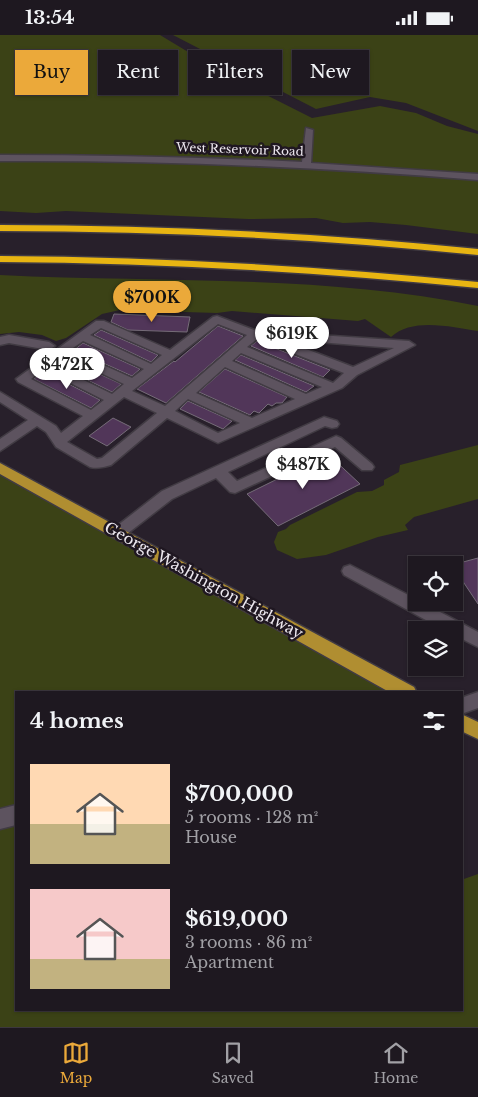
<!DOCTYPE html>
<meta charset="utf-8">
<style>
:root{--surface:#1e1820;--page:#262129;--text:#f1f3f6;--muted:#a1a0a5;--line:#3c373e;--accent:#eba93a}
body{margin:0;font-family:"Libre Baskerville",serif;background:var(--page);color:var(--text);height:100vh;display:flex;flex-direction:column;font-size:19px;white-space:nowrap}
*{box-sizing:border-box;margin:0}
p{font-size:16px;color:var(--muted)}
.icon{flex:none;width:28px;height:28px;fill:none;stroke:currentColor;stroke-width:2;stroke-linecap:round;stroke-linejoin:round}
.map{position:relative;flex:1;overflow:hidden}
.side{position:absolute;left:15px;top:656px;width:448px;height:320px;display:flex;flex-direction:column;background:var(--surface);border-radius:0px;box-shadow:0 1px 4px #0004,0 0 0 1px var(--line)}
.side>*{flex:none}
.top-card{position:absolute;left:15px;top:15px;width:449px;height:45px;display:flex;gap:10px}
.controls{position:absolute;left:408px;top:521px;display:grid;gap:10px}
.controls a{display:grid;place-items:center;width:55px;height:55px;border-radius:0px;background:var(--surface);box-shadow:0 1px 4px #0004,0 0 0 1px var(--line);font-size:25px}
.price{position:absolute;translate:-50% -42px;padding:0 11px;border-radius:18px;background:#fff;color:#222;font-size:16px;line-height:32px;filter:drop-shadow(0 1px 2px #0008)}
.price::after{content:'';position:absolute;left:50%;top:30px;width:15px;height:11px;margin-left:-8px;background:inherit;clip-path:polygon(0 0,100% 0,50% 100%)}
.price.active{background:var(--accent);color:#111}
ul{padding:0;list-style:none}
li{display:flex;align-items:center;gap:15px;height:125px;padding:0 15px}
li span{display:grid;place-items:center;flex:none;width:140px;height:100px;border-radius:0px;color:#555}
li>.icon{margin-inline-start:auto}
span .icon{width:60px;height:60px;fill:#fffc;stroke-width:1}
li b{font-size:21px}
h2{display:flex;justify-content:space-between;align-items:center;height:60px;padding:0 15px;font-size:21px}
.tag{padding:0 18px;border-radius:0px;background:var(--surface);box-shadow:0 1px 4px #0004,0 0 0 1px var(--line);font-size:18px;line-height:45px}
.tag.active{background:var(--accent);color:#111}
.status{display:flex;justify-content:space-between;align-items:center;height:35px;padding:0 25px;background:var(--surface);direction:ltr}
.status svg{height:14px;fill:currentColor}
.tab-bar{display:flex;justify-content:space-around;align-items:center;height:70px;border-top:1px solid var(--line);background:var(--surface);font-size:14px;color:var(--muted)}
.tab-bar a{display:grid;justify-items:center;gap:2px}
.tab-bar .active{color:var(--accent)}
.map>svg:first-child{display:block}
.green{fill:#3b4216}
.building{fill:#513659;stroke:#756c78}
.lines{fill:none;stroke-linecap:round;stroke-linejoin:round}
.minor-casing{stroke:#413b43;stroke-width:3}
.major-casing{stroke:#413b43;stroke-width:3}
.highway-casing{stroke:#413b43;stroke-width:3}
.minor{fill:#5d535f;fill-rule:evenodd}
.major{fill:#b08e31;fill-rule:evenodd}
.highway{fill:#e8b512;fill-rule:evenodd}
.labels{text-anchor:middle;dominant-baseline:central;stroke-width:5;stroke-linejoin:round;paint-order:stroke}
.far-street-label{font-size:12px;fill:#ede8ef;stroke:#1f1721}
.street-label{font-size:15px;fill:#ede8ef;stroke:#1f1721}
</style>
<div class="status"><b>13:54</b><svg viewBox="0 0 49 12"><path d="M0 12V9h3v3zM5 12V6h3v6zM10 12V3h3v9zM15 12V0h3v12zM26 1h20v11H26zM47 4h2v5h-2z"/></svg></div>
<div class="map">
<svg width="478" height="992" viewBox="0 0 478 992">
<rect width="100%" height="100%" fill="#28202b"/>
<path class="green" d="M0 0H160L223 38 312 83 380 71 416 78 447 91 478 99V199L406 190 370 187 343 188 316 183 248 184 66 176 36 178 0 176Z
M173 0H478V96L406 68 370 62 316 74Z
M0 240C159 248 321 239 478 271V296C452 292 412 282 391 302L365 284 358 286 232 276 217 278 120 275 102 279 66 303 56 306 42 300 19 297 0 299Z
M478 410V464L414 482 405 490 408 495 378 502 326 520 297 524 277 515 274 507 278 497 286 494 290 490 357 457 372 456 384 450V445L399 437 400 430Z
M0 436 403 657 16 658V975H461V845L478 839V992H0Z"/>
<path class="building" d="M114 279 190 282 187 297 128 295 111 287Z
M218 291 243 301 166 368 137 354 174 326 175 327Z
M101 295 158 320 151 327 94 300Z
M257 306 330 335 323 342 251 311Z
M83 308 140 334 132 341 74 315Z
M241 320 314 351 306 357 297 353 235 325Z
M63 322 121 349 112 357 55 329Z
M225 334 287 362 282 368H276L272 371 268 369 259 378 254 376 250 380 199 357Z
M43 337V336L100 365 91 373 34 344Z
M188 366 232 386 223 394 180 374Z
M113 383 131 392 107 411 89 401Z
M328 419 360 449 278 491 247 459Z
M478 523V569L452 530Z"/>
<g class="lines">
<g class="minor-casing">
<path id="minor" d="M306 93 313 95 311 128 478 139V145C319 132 160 125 0 126V120C101 120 201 122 302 127Z
M217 281 257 296 409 306 415 310 357 340 342 353 218 408 167 383 111 430C104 432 97 434 90 432L56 412 46 397 37 391 0 416V404L28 385 0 367V357L56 391 61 398 83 381 18 347 16 344 96 286H104L170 315 213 282ZM218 289 247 300 165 371 132 356ZM101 293 162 320 151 329 90 300ZM257 304 344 338 333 348 247 312ZM280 304 394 313 353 332ZM83 306 144 334 132 343 70 315ZM241 318 322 352 306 359 232 326ZM63 320 124 349 112 359 51 329ZM225 332 295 364 252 383 196 358ZM43 334 104 365 91 375 31 344ZM124 362 157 378 102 423 97 424 67 407ZM188 364 240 388 218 398 175 376Z
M9 300 49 307 55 311 49 315 9 308 0 310V302Z
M324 382 337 386 339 389 337 392 332 393 325 391 228 437 237 446 336 401 341 403 372 429 374 432 372 435H362L335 412 235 458 230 457 216 443 172 464 123 502 118 504 113 502 110 498 113 494 162 456Z
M350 530 416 564V568H423L478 597V612L454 600V595H444L344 540 342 536 344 532Z
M478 657V673L461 679V663Z
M16 770V790L0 794V774Z"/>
</g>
<g class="major-casing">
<path id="major" d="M0 428 414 652 417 658H391L0 439Z
M461 679 478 687V704L461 696Z"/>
</g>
<g class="highway-casing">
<path id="highway" d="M0 190C160 190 319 198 478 214V220C319 204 160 196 0 196Z
M0 221C160 222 319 231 478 247V253C319 237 160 228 0 227Z"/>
</g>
<use href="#minor" class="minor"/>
<use href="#major" class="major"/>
<use href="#highway" class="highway"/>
</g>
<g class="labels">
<g class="far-street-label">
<text transform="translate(240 114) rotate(2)">West Reservoir Road</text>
</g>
<g class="street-label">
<text transform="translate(204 545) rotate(29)">George Washington Highway</text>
</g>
</g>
</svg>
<div class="controls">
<a><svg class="icon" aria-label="locate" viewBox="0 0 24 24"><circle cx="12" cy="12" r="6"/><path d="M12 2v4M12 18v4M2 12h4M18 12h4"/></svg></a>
<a><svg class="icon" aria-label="layers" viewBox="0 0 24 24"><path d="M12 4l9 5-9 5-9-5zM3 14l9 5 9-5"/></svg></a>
</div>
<b class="price active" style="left:152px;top:288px">$700K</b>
<b class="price" style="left:292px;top:324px">$619K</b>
<b class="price" style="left:67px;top:355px">$472K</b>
<b class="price" style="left:303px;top:455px">$487K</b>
<div class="top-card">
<a class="tag active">Buy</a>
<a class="tag">Rent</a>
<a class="tag">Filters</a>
<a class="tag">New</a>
</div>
<section class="side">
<h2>4 homes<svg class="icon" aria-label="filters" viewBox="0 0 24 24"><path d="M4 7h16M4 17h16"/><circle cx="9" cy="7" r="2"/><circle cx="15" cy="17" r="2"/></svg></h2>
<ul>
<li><span style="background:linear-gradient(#ffd9b3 60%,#c2b280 0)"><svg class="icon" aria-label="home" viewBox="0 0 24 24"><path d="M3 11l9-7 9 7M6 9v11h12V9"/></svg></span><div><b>$700,000</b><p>5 rooms · 128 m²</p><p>House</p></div></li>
<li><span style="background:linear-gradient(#f6c9c9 70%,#c2b280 0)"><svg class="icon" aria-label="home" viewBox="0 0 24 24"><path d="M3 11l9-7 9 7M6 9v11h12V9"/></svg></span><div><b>$619,000</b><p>3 rooms · 86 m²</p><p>Apartment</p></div></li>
</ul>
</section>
</div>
<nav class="tab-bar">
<a class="active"><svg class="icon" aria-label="map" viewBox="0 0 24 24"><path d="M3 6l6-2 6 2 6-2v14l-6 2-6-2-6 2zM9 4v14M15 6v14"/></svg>Map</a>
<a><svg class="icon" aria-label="saved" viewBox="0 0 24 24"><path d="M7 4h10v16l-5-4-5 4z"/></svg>Saved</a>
<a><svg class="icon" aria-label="home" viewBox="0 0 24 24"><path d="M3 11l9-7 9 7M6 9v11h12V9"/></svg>Home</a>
</nav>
